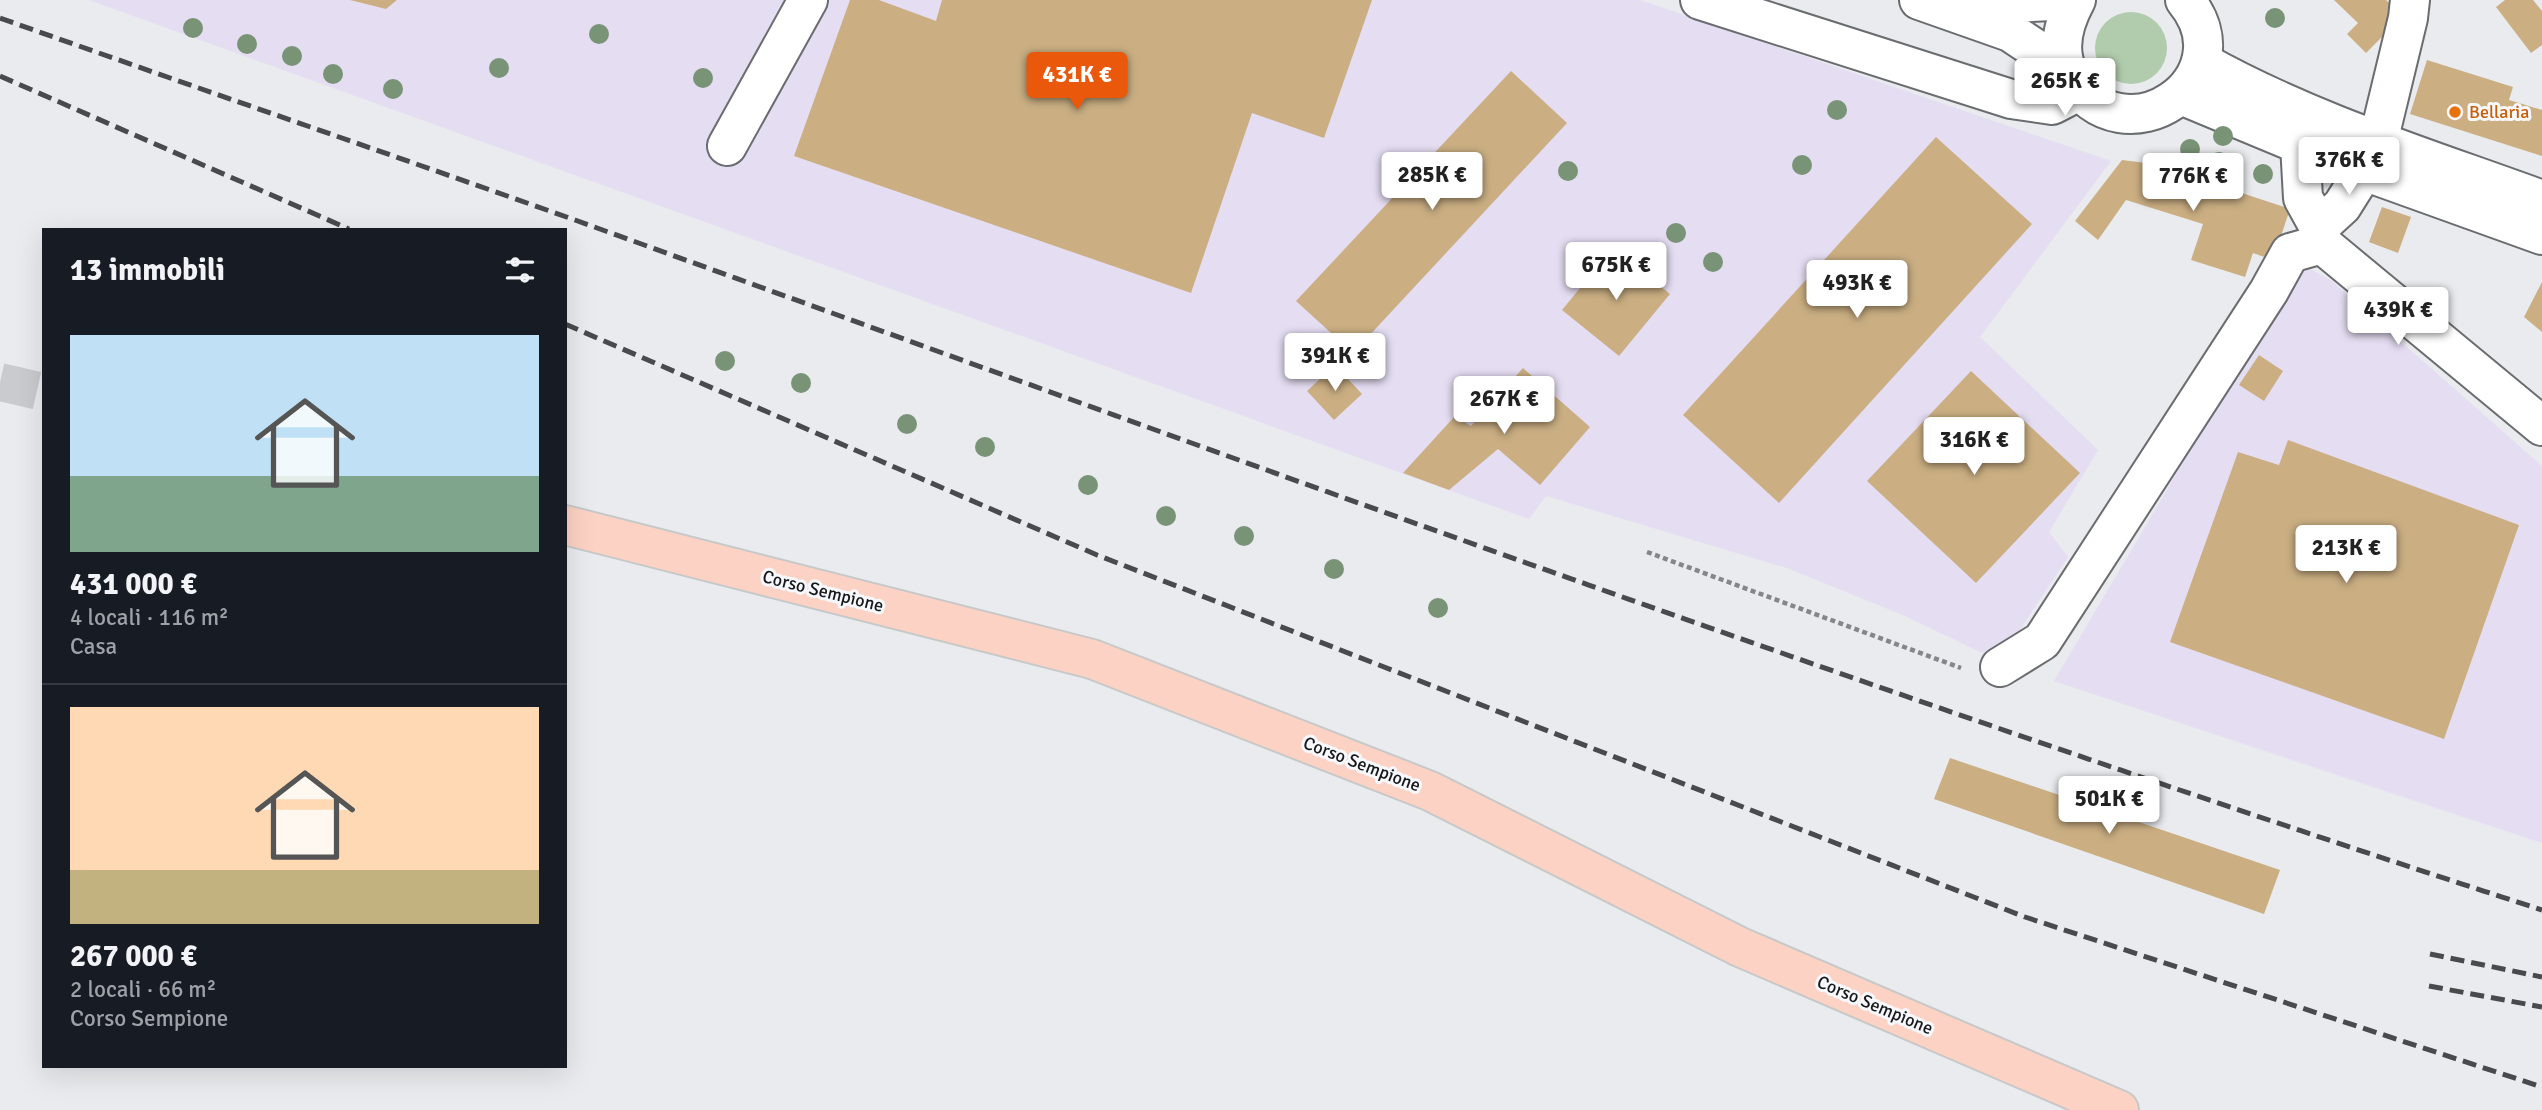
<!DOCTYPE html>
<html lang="it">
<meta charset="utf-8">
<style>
:root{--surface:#171b24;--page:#20242c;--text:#f1f3f6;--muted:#9ea1a6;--line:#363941;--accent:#ea580c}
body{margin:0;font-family:Signika,sans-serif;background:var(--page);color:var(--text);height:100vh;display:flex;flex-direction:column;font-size:26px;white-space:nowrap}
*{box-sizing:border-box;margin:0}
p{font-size:23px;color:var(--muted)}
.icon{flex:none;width:38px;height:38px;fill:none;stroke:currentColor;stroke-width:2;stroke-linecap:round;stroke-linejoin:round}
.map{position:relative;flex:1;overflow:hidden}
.panel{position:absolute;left:42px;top:228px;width:525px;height:840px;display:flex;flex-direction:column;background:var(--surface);border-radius:0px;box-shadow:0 7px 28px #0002}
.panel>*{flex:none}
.price{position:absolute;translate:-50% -60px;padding:0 16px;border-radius:7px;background:#fff;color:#222;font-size:23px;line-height:46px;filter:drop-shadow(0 2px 4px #0008)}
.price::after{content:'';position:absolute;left:50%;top:42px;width:21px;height:16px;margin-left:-10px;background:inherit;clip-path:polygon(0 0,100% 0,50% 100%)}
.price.on{background:var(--accent);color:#fff}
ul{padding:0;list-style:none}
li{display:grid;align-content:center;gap:14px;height:371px;padding:0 28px}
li+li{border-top:2px solid var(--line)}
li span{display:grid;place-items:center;height:217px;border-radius:0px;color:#555}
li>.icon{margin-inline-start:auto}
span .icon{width:126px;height:126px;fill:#fffc;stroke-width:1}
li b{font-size:30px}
h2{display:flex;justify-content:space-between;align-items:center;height:84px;padding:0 28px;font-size:30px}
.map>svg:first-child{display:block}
.industrial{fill:#e5ddf2}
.green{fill:#b1ccac}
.building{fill:#cbaf83}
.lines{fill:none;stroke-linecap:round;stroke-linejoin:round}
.major-tunnel{stroke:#cacbce;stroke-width:38;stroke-dasharray:38 19;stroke-linecap:butt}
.minor-casing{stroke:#6a6c6f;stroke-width:42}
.major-casing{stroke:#c7c8c8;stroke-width:42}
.path{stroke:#848688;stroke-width:4.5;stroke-dasharray:5 3.5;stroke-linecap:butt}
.minor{stroke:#fff;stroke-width:38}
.major{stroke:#fcd2c4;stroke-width:38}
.rail{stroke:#484a4b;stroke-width:5;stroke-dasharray:14 7;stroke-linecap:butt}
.tree{fill:#799377}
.food-dot{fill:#e8710a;stroke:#f6f8fb;stroke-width:2.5}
.labels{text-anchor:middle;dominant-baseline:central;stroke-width:6;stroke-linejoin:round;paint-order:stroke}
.food-label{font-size:18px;fill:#c56008;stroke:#f6f8fb;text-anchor:start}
.street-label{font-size:18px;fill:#171819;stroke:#f6f8fb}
</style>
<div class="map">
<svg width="2542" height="1110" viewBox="0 0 2542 1110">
<rect width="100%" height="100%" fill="#e9ebee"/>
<path class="industrial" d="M89 0H1640L2111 161 1980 337 2098 450 2049 532 2068 557 2015 637 1982 653 1905 616 1787 568 1546 496 1529 519Z
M2308 268 2332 281 2542 466V843L2054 681 2291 280Z"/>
<path class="green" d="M2095 48a36 36 0 1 1 72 0a36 36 0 1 1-72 0Z"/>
<path class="building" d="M350 0H397L386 9Z
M850 0H879L936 21 942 0H1372L1324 138 1252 113 1191 293 794 156Z
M2334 0H2386L2403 16 2366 53 2347 34 2358 23Z
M2505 0H2533L2542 11V45L2531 53 2496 7Z
M2427 60 2513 87 2509 100 2542 110V156L2410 114Z
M1511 71 1567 123 1353 353 1296 301Z
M1936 137 2032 224 1779 503 1683 415Z
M2122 160 2154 164 2290 209 2273 260 2253 253 2245 277 2191 260 2203 224 2126 200 2098 240 2075 221Z
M2382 207 2411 217 2398 253 2369 242Z
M1613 248 1670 294 1619 356 1562 310Z
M2542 282V332L2524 317Z
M2259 355 2283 371 2264 401 2239 385Z
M1335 365 1362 394 1334 420 1307 391Z
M1523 368 1590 427 1540 485 1498 449 1449 490 1403 473 1455 416 1471 426Z
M1971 371 2080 473 1976 583 1867 481Z
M2288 440 2519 525 2444 739 2170 642 2238 452 2279 465Z
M1950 758 2280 870 2264 914 1934 799Z"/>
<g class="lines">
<path class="major-tunnel" d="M0 382 44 392"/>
<g class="minor-casing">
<path id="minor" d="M1700 0 2011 99 2052 105 2079 91
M1919 0 2010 32 2066 69
M2076 0C2063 24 2055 51 2070 76 2123 166 2250 78 2185 0
M1958 1 2014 3 2071 0
M2202 62C2309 122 2427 158 2542 200
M2181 95 2364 171 2542 235
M2378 142 2408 18 2410 0
M2300 144 2303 198 2319 227 2322 244 2542 426
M727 146 808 0
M2319 227 2342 206 2364 171
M2000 667 2042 641 2269 291 2290 253 2322 244"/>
</g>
<g class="major-casing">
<path id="major" d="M565 525 1092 659 1430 791 1740 947 2119 1110"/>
</g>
<path class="path" d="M1647 552 1961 668"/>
<use href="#minor" class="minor"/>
<use href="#major" class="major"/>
<path class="rail" d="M0 18C191 86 384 152 575 220 1228 456 1881 696 2542 910
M0 76 349 229
M565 324 1097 555 2025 917 2542 1087
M2430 954 2542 977
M2429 986 2542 1007"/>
</g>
<g class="tree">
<circle cx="2275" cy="18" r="10"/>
<circle cx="193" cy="28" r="10"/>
<circle cx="599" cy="34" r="10"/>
<circle cx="247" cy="44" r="10"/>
<circle cx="292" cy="56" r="10"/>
<circle cx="499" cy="68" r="10"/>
<circle cx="333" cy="74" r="10"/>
<circle cx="703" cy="78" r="10"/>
<circle cx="393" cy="89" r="10"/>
<circle cx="1837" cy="110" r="10"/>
<circle cx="2223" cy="136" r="10"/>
<circle cx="2190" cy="149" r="10"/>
<circle cx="2219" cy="162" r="10"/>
<circle cx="1802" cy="165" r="10"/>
<circle cx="1568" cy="171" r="10"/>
<circle cx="2263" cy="174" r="10"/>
<circle cx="1676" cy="233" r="10"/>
<circle cx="1713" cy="262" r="10"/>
<circle cx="725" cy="361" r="10"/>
<circle cx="801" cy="383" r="10"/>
<circle cx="907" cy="424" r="10"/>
<circle cx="985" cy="447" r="10"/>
<circle cx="1088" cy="485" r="10"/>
<circle cx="1166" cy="516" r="10"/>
<circle cx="1244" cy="536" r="10"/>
<circle cx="1334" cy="569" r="10"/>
<circle cx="1438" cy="608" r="10"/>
</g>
<circle class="food-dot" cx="2455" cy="112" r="7"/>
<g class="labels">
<g class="food-label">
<text x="2469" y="112">Bellaria</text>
</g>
<g class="street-label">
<text transform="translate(823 591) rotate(14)">Corso Sempione</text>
<text transform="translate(1362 764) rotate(21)">Corso Sempione</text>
<text transform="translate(1875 1005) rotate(23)">Corso Sempione</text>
</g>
</g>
</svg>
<b class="price on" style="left:1077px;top:112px">431K €</b>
<b class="price" style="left:2065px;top:118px">265K €</b>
<b class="price" style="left:2349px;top:197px">376K €</b>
<b class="price" style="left:1432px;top:212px">285K €</b>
<b class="price" style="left:2193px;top:213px">776K €</b>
<b class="price" style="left:1616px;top:302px">675K €</b>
<b class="price" style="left:1857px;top:320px">493K €</b>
<b class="price" style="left:2398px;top:347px">439K €</b>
<b class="price" style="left:1335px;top:393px">391K €</b>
<b class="price" style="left:1504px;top:436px">267K €</b>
<b class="price" style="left:1974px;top:477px">316K €</b>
<b class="price" style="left:2346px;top:585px">213K €</b>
<b class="price" style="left:2109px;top:836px">501K €</b>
<section class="panel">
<h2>13 immobili<svg class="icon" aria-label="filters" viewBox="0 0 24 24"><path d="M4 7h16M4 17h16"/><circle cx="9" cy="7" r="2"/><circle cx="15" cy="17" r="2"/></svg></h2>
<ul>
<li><span style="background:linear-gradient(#bfe0f5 65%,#7fa58c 0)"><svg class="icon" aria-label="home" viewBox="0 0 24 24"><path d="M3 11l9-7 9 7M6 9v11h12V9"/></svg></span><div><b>431 000 €</b><p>4 locali · 116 m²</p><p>Casa</p></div></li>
<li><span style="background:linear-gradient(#ffd9b3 75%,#c2b280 0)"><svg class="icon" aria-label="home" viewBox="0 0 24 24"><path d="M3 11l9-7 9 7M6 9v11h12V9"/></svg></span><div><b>267 000 €</b><p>2 locali · 66 m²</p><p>Corso Sempione</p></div></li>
</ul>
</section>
</div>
